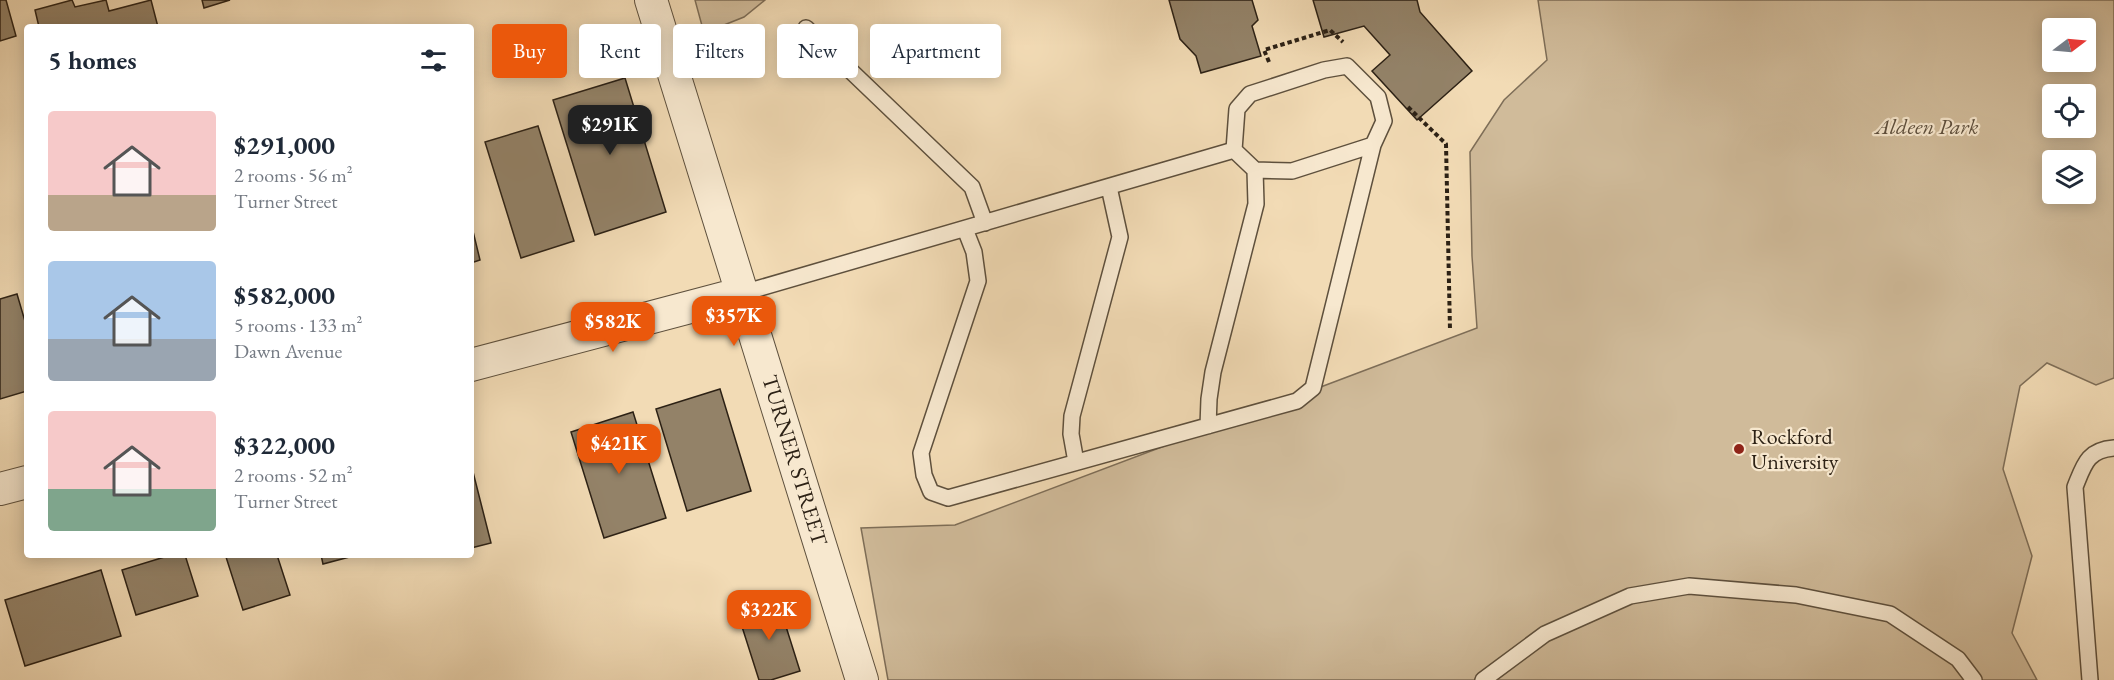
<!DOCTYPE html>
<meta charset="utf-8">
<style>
:root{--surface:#fff;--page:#f2f2f3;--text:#1f2937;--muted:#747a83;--accent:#ea580c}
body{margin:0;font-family:"EB Garamond",serif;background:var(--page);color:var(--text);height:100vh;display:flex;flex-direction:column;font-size:22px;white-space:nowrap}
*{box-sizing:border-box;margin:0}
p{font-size:20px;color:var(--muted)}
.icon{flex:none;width:33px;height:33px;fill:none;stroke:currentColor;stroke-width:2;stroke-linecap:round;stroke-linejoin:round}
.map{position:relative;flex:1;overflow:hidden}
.panel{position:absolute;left:24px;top:24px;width:450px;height:534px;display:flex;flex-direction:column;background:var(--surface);border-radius:6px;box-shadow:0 3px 15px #0003}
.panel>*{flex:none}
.hud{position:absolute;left:492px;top:24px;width:570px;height:54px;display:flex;gap:12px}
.needle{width:39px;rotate:74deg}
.buttons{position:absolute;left:2042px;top:18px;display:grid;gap:12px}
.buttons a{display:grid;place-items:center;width:54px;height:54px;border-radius:6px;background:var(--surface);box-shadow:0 3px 15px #0003;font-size:30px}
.price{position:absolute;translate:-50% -51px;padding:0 14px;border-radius:12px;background:var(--accent);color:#fff;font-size:20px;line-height:39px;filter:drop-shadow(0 2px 3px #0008)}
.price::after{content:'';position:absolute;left:50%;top:36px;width:18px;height:14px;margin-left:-9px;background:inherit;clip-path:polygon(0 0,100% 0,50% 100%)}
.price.active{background:#222;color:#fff}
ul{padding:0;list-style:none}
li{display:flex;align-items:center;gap:18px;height:150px;padding:0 24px}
li span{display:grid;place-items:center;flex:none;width:168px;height:120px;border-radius:6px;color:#555}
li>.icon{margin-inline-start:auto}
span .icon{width:72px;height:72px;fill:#fffc;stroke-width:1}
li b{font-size:26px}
h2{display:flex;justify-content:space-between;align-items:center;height:72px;padding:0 24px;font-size:26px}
.tag{padding:0 21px;border-radius:6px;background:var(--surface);box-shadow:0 3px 15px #0003;font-size:21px;line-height:54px}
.tag.active{background:var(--accent);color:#fff}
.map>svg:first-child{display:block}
.green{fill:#d0bb9a;stroke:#7e6e58;stroke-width:1.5;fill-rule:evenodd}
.building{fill:#938268;stroke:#2c2115;stroke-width:1.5}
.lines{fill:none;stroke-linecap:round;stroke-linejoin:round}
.service-casing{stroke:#5e503d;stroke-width:18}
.minor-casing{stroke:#5e503d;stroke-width:34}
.path{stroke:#2c2115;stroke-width:4;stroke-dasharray:4.5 3;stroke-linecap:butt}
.service{stroke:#f7e8cf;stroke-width:15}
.minor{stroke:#f7e8cf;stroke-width:32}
.poi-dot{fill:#8f2418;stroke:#f7e8cf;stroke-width:2}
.labels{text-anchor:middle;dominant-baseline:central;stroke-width:4.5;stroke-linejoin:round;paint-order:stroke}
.park-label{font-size:22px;font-style:italic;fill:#5d4f3d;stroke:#f7e8cf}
.poi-label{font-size:22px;fill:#2c2115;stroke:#f7e8cf;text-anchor:start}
.street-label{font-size:22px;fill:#2c2115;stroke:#f7e8cf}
</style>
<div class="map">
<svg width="2114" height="680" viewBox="0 0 2114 680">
<rect width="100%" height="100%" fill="#f2dbb5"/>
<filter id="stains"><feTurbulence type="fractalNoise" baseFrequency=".00333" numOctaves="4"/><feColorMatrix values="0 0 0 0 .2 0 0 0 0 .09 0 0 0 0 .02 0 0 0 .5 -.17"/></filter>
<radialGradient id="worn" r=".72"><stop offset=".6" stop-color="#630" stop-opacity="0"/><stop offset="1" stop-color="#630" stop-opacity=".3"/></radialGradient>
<path class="green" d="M695 0H765L744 17 704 33Z
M1538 0H2114V378L2096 385 2047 363 2020 386 2003 469 2032 556 2012 633 2037 680H888L861 528 955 525 1477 328 1472 256 1470 152 1504 100 1547 60ZM2052 28H2085V62H2052ZM2052 94H2085V128H2052ZM2052 160H2085V194H2052Z"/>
<path class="building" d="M0 0H6L16 36 0 41Z
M72 0 75 7 106 0 109 11 151 0 158 27H39L35 10Z
M202 0H230L204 8Z
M1169 0H1252L1258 20 1252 26 1261 56 1201 73 1196 56 1180 39Z
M1313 0H1417L1420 12 1472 71 1417 120 1372 71 1390 55 1364 26 1324 37Z
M625 78 666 212 595 235 553 100Z
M538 126 574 241 521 258 485 142Z
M471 223 480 260 471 263Z
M17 294 27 328V391L0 399V299Z
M720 389 751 491 687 511 656 409Z
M633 412 666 518 604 538 571 432Z
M471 464 491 543 471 548Z
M171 555H185L198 596 136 615 122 570Z
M232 555H277L290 595 243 610 226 557Z
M321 555H357L323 564Z
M101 570 121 636 25 666 5 600Z
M777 598 800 671 771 680H759L737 611Z"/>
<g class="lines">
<g class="service-casing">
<path id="service" d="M806 28 972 187 985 223
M965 229 974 252 978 281 921 453 924 475 931 492 948 498 1297 401 1313 388 1373 145
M743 293 1234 150 1255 170 1292 171 1373 145 1384 121 1378 97 1347 66 1324 70 1250 94 1237 109 1234 150
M1208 426 1209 399 1213 372 1256 204 1255 170
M1076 462 1071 434 1072 416 1120 237 1109 187
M1483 680 1545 634 1630 596 1689 586 1796 595 1890 614 1958 659 1974 680
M2090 680 2075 487C2084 465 2087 450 2114 448"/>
</g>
<g class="minor-casing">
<path id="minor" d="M651 0 862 680
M471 365 743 293
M0 489 27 482"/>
</g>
<path class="path" d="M1269 62 1264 50 1330 30 1343 42
M1408 107 1446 144 1450 330"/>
<use href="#service" class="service"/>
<use href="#minor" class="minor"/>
</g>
<circle class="poi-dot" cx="1739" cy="449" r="6"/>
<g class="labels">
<g class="park-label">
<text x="1927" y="126">Aldeen Park</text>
</g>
<g class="poi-label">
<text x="1751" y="436">Rockford<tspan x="1751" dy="25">University</tspan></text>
</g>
<g class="street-label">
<text transform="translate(795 460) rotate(73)">TURNER STREET</text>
</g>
</g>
<rect width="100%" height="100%" filter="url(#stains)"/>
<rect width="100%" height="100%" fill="url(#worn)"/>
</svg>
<div class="buttons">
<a><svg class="needle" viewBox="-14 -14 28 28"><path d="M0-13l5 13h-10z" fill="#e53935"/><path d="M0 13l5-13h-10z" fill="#747a83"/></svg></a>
<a><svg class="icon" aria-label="locate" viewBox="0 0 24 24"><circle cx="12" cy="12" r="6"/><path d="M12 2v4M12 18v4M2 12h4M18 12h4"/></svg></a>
<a><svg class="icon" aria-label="layers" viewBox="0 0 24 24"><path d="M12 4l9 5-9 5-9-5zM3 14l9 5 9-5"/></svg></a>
</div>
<b class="price active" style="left:610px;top:156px">$291K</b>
<b class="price" style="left:734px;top:347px">$357K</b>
<b class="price" style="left:613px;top:353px">$582K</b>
<b class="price" style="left:619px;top:475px">$421K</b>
<b class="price" style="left:769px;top:641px">$322K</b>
<div class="hud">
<a class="tag active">Buy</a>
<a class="tag">Rent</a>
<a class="tag">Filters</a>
<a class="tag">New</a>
<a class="tag">Apartment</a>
</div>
<section class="panel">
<h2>5 homes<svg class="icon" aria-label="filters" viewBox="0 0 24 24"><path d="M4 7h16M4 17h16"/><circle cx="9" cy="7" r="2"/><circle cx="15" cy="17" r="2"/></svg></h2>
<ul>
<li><span style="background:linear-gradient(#f6c9c9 70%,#b9a48a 0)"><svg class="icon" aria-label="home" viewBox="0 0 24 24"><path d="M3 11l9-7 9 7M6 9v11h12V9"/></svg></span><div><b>$291,000</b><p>2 rooms · 56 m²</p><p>Turner Street</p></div></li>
<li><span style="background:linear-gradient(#a9c7e8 65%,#9aa5b1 0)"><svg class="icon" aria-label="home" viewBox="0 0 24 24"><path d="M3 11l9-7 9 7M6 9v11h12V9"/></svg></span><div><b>$582,000</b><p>5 rooms · 133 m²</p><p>Dawn Avenue</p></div></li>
<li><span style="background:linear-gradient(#f6c9c9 65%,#7fa58c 0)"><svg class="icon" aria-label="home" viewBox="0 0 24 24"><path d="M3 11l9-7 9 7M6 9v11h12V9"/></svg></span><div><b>$322,000</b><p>2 rooms · 52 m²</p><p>Turner Street</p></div></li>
</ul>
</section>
</div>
